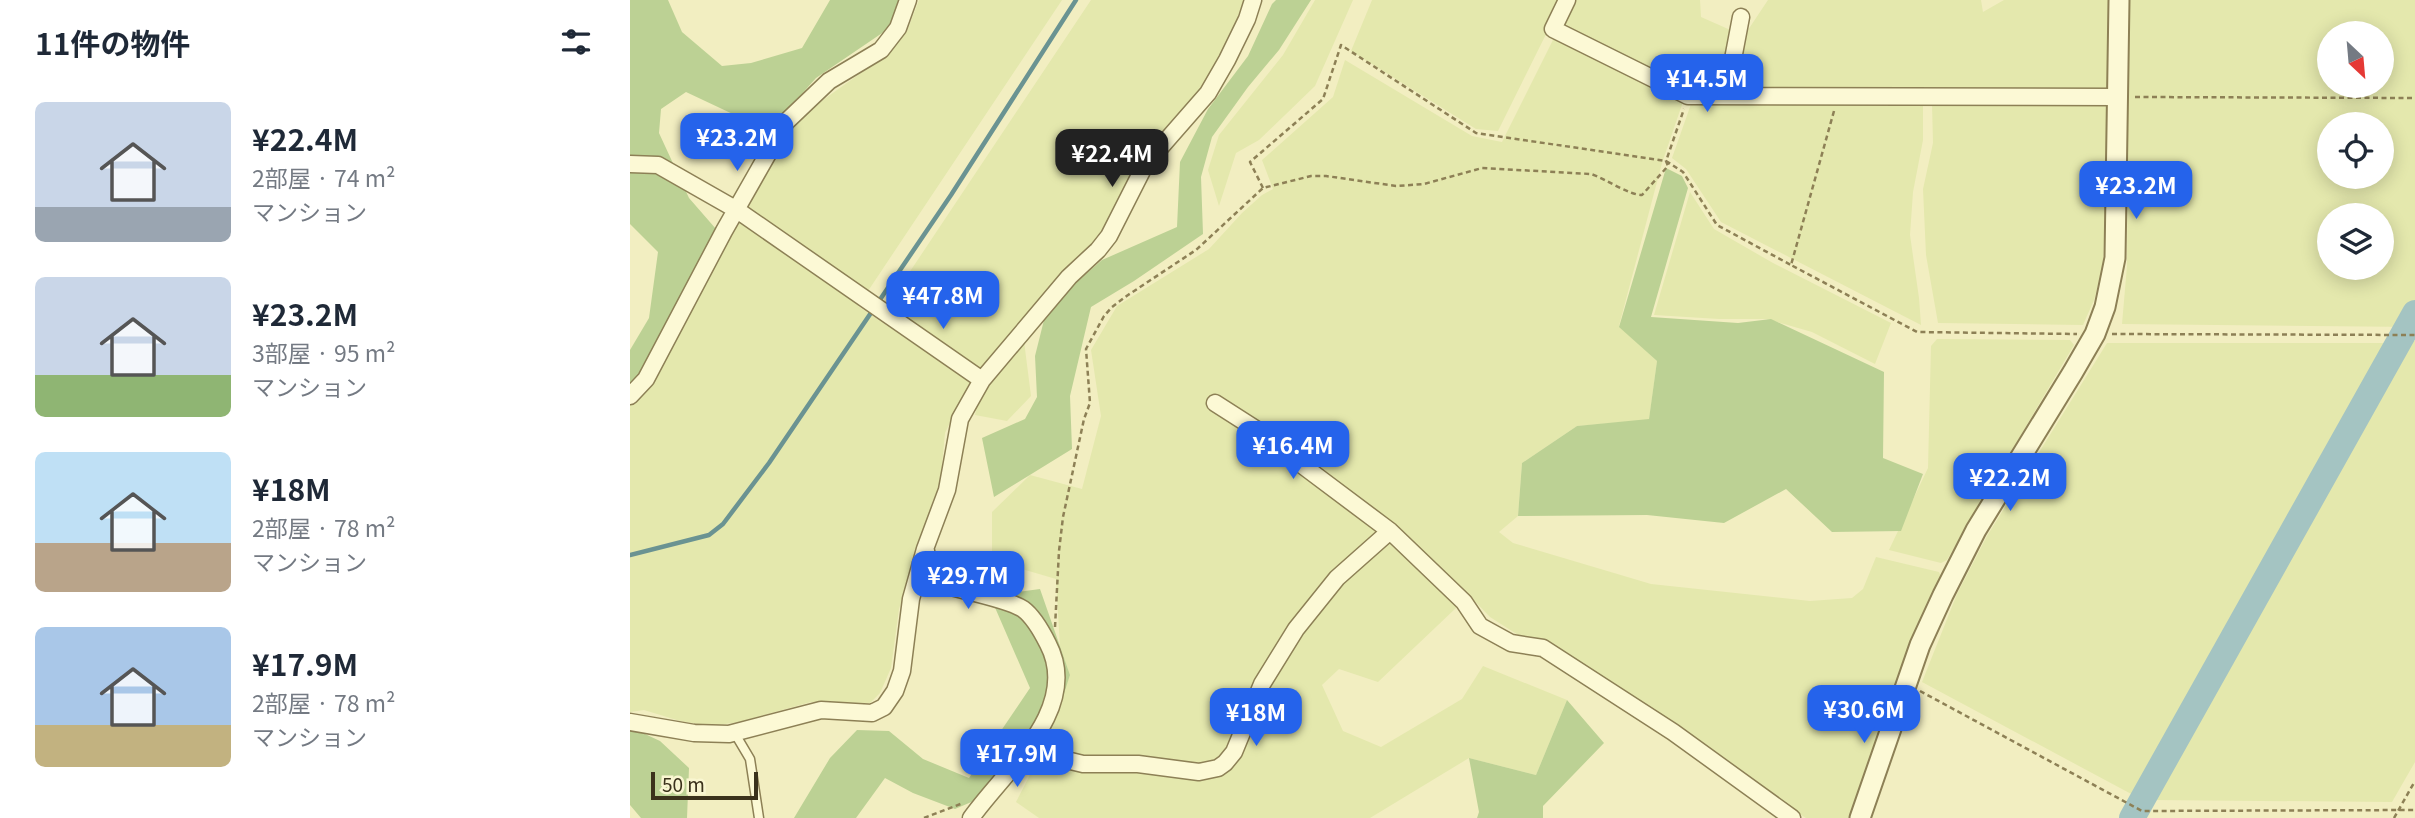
<!DOCTYPE html>
<html lang="ja">
<meta charset="utf-8">
<style>
:root{--surface:#fff;--page:#f6f6f7;--text:#1f2937;--muted:#747a83;--accent:#2563eb}
body{margin:0;font-family:Georgia,"Noto Sans JP",serif;background:var(--page);color:var(--text);height:100vh;display:flex;flex-direction:column;font-size:26px;white-space:nowrap}
*{box-sizing:border-box;margin:0}
p{font-size:23px;color:var(--muted)}
.icon{flex:none;width:38px;height:38px;fill:none;stroke:currentColor;stroke-width:2;stroke-linecap:round;stroke-linejoin:round}
.map{position:relative;flex:1;overflow:hidden}
.panel{display:flex;flex-direction:column;background:var(--surface);width:630px}
.panel>*{flex:none}
.needle{width:46px;rotate:154deg}
.tools{position:absolute;left:1687px;top:21px;display:grid;gap:14px}
.tools a{display:grid;place-items:center;width:77px;height:77px;border-radius:50%;background:var(--surface);box-shadow:0 4px 18px #0003;font-size:35px}
.scale{position:absolute;left:21px;bottom:18px;width:107px;box-sizing:border-box;padding-left:7px;border:4px solid #3b321c;border-top:0;font-size:19px;line-height:24px;white-space:nowrap;color:#3b321c;-webkit-text-stroke:5px #f9f6d1;paint-order:stroke}
.price{position:absolute;translate:-50% -60px;padding:0 16px;border-radius:14px;background:var(--accent);color:#fff;font-size:23px;line-height:46px;filter:drop-shadow(0 2px 4px #0008)}
.price::after{content:'';position:absolute;left:50%;top:42px;width:21px;height:16px;margin-left:-10px;background:inherit;clip-path:polygon(0 0,100% 0,50% 100%)}
.price.active{background:#222;color:#fff}
ul{padding:0;list-style:none}
li{display:flex;align-items:center;gap:21px;height:175px;padding:0 35px}
li span{display:grid;place-items:center;flex:none;width:196px;height:140px;border-radius:10px;color:#555}
li>.icon{margin-inline-start:auto}
span .icon{width:84px;height:84px;fill:#fffc;stroke-width:1}
li b{font-size:30px}
h2{display:flex;justify-content:space-between;align-items:center;height:84px;padding:0 35px;font-size:30px}
main{display:flex;flex:1;min-height:0}
.map>svg:first-child{display:block}
.farmland{fill:#e4e8ad;fill-rule:evenodd}
.green{fill:#bcd194}
.lines{fill:none;stroke-linecap:round;stroke-linejoin:round}
.stream{stroke:#6a9392;stroke-width:4.5}
.river{stroke:#a4c4c2;stroke-width:26}
.service-casing{stroke:#8d8056;stroke-width:11}
.minor-casing{stroke:#8d8056;stroke-width:19}
.tertiary-casing{stroke:#8d8056;stroke-width:23}
.path{stroke:#8d8056;stroke-width:2.5;stroke-dasharray:5 3.5;stroke-linecap:butt}
.service{stroke:#fcf9d5;stroke-width:8}
.minor{stroke:#fcf9d5;stroke-width:16}
.tertiary{stroke:#fcf9d5;stroke-width:19}
</style>
<main>
<section class="panel">
<h2>11件の物件<svg class="icon" aria-label="filters" viewBox="0 0 24 24"><path d="M4 7h16M4 17h16"/><circle cx="9" cy="7" r="2"/><circle cx="15" cy="17" r="2"/></svg></h2>
<ul>
<li><span style="background:linear-gradient(#c9d6e8 75%,#9aa5b1 0)"><svg class="icon" aria-label="home" viewBox="0 0 24 24"><path d="M3 11l9-7 9 7M6 9v11h12V9"/></svg></span><div><b>¥22.4M</b><p>2部屋 · 74 m²</p><p>マンション</p></div></li>
<li><span style="background:linear-gradient(#c9d6e8 70%,#8fb573 0)"><svg class="icon" aria-label="home" viewBox="0 0 24 24"><path d="M3 11l9-7 9 7M6 9v11h12V9"/></svg></span><div><b>¥23.2M</b><p>3部屋 · 95 m²</p><p>マンション</p></div></li>
<li><span style="background:linear-gradient(#bfe0f5 65%,#b9a48a 0)"><svg class="icon" aria-label="home" viewBox="0 0 24 24"><path d="M3 11l9-7 9 7M6 9v11h12V9"/></svg></span><div><b>¥18M</b><p>2部屋 · 78 m²</p><p>マンション</p></div></li>
<li><span style="background:linear-gradient(#a9c7e8 70%,#c2b280 0)"><svg class="icon" aria-label="home" viewBox="0 0 24 24"><path d="M3 11l9-7 9 7M6 9v11h12V9"/></svg></span><div><b>¥17.9M</b><p>2部屋 · 78 m²</p><p>マンション</p></div></li>
</ul>
</section>
<div class="map">
<svg width="1785" height="818" viewBox="0 0 1785 818">
<rect width="100%" height="100%" fill="#f2eec1"/>
<path class="farmland" d="M289 0H432L228 306 340 382 315 433 310 486 303 500 269 609 261 668 250 693 240 703 181 702 109 722 81 726 50 721 14 710 0 712V404L17 387 158 125 256 55 277 31Z
M461 0H614L610 13 576 82 516 149 470 237 423 285 350 370 257 306Z
M685 0H723L685 86 629 140 606 153 589 206 578 170 589 135 653 55Z
M742 0H933L868 131 846 129 721 51Z
M943 0H1070L1071 17 1114 36 1138 0H1351L1353 12 1374 0H1480L1479 92 1057 90 1032 163 989 326 1027 361 1019 420 947 426 892 463 888 516 869 532 883 543 1021 584 1180 601 1222 598 1233 589 1246 557 1309 572 1311 577 1260 705 1222 818H1176L860 617 833 589 826 608 748 682 709 669 692 685 713 731 751 747 832 699 853 666 937 700 906 775 839 758 740 818H409L386 802 410 755 440 675 430 647 426 579 362 560V512L400 475 452 489 471 416 461 350 487 306 579 249 612 213 632 195 643 189 632 160 703 97 715 60 842 136 872 142Z
M1499 0H1785V327L1492 324 1497 266ZM1699 33H1752V86H1699ZM1699 124H1752V177H1699ZM1699 215H1752V268H1699Z
M1061 104H1293V140L1283 192 1280 235 1289 298 1291 325 1091 222 1056 169 1042 158Z
M1302 104 1479 105 1473 266 1464 300 1453 325 1308 323 1296 255 1293 189 1303 143Z
M1060 192 1084 229 1143 263 1261 323 1245 364 1182 332 1137 319H1089L1024 315Z
M1307 339 1440 340 1444 345 1317 560 1311 563 1259 550 1298 468 1301 346Z
M1779 340 1785 341V762L1762 802 1524 800Z
M394 341 401 396 377 421 345 415 350 394Z
M1477 343H1760L1505 796 1292 682 1327 594 1357 536Z"/>
<path class="green" d="M0 0H38L52 32 92 66 121 63 172 48 200 0H272L261 27 186 78 145 124 107 116 56 92 31 109 29 133 59 198 86 229 12 374 0 387V350L19 318 28 252 0 224Z
M646 0H681L649 50 618 87 582 137 571 177 573 234 504 281 461 307 440 396 442 449 364 497 352 438 395 419 407 397 405 356 417 308 472 260 547 227 550 162 578 109 618 56 642 4Z
M1036 168 1052 176 1058 188 1021 317 1108 323 1141 319 1254 372 1253 458 1293 474 1271 531 1202 532 1156 489 1094 523 1017 515 888 516 892 463 947 426 1019 419 1027 361 989 327Z
M410 589 440 675 428 712 410 755 353 797 325 809 283 793 255 778 226 818H164L200 758 227 730 259 731 293 759 339 778 400 688 360 596Z
M937 700 974 743 913 806V818H847L849 812 839 758 906 775Z
M0 727 30 741 59 768 57 818H11L0 805Z"/>
<g class="lines">
<path class="stream" d="M0 555 79 535 93 524 139 463 321 195 446 0"/>
<path class="river" d="M1502 818 1785 313"/>
<g class="service-casing">
<path id="service" d="M104 732 120 759 129 818"/>
</g>
<g class="minor-casing">
<path id="minor" d="M937 0 923 29 1058 96 1488 97
M1096 96 1111 17
M0 164 28 165 107 210 352 380
M0 396 16 379 94 231 156 122 199 81 251 50 268 28 278 0
M585 403 646 442 672 465 760 531 834 602 850 626 881 643 913 648 1043 732 1162 818
M296 551 300 577 306 583C328 590 376 598 393 609 404 617 412 632 418 644 452 709 375 770 341 818
M0 722 64 733 99 734 191 710 242 713 254 707 265 691 272 671 281 599 295 549 317 490 330 419 352 380 439 277 468 250 479 236 515 165 578 93 597 60 617 19 623 0
M393 755 420 756 453 764H508L569 772 588 768 595 763 604 752 632 684 666 629 707 578 760 531"/>
</g>
<g class="tertiary-casing">
<path id="tertiary" d="M1230 818 1290 645 1313 595 1346 530 1443 372 1465 334 1475 307 1485 258 1489 0"/>
</g>
<path class="path" d="M1505 97 1785 98
M1204 111 1161 265 1287 332 1447 334
M633 188 620 162 693 99 711 45 846 133 1036 161 1053 172 1087 225 1161 265
M1482 334 1785 335
M425 627 429 551 433 517 454 419 460 403 456 349 474 316 482 307 498 295 566 250 633 188 681 176H696L766 186 794 184 852 168 961 174C976 179 999 195 1012 195L1038 166 1036 161 1054 109
M1290 691 1512 811 1785 810
M294 818 333 803
M1764 818 1785 781"/>
<use href="#service" class="service"/>
<use href="#minor" class="minor"/>
<use href="#tertiary" class="tertiary"/>
</g>
</svg>
<div class="tools">
<a><svg class="needle" viewBox="-14 -14 28 28"><path d="M0-13l5 13h-10z" fill="#e53935"/><path d="M0 13l5-13h-10z" fill="#747a83"/></svg></a>
<a><svg class="icon" aria-label="locate" viewBox="0 0 24 24"><circle cx="12" cy="12" r="6"/><path d="M12 2v4M12 18v4M2 12h4M18 12h4"/></svg></a>
<a><svg class="icon" aria-label="layers" viewBox="0 0 24 24"><path d="M12 4l9 5-9 5-9-5zM3 14l9 5 9-5"/></svg></a>
</div>
<div class="scale">50 m</div>
<b class="price" style="left:1077px;top:114px">¥14.5M</b>
<b class="price" style="left:107px;top:173px">¥23.2M</b>
<b class="price active" style="left:482px;top:189px">¥22.4M</b>
<b class="price" style="left:1506px;top:221px">¥23.2M</b>
<b class="price" style="left:313px;top:331px">¥47.8M</b>
<b class="price" style="left:663px;top:481px">¥16.4M</b>
<b class="price" style="left:1380px;top:513px">¥22.2M</b>
<b class="price" style="left:338px;top:611px">¥29.7M</b>
<b class="price" style="left:1234px;top:745px">¥30.6M</b>
<b class="price" style="left:626px;top:748px">¥18M</b>
<b class="price" style="left:387px;top:789px">¥17.9M</b>
</div>
</main>
